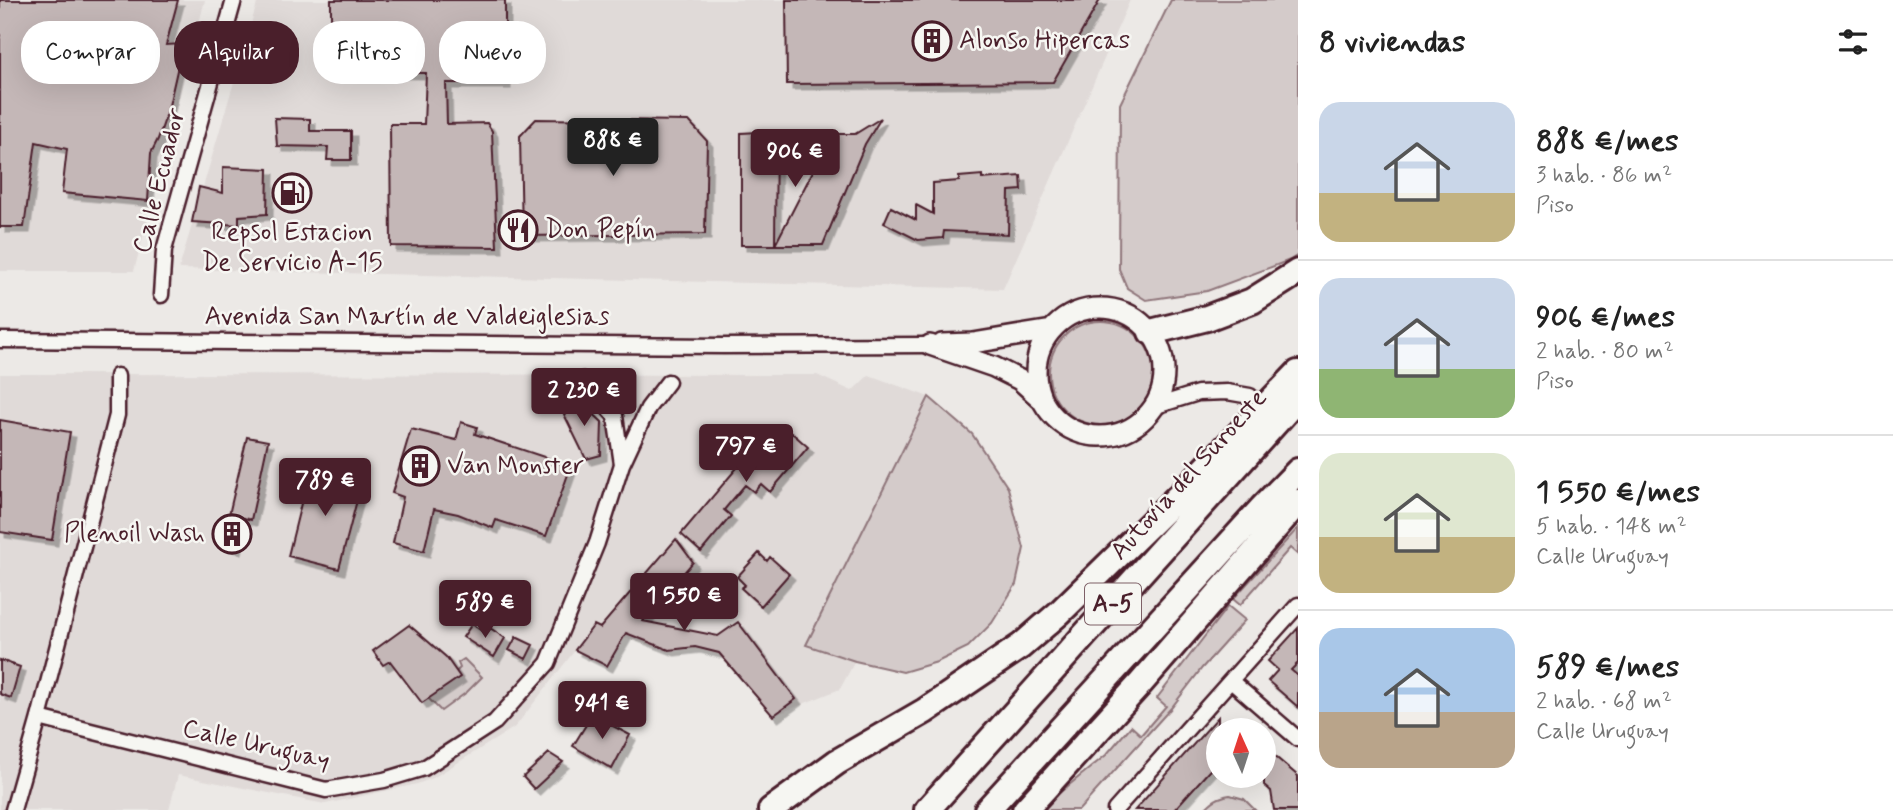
<!DOCTYPE html>
<html lang="es">
<meta charset="utf-8">
<style>
:root{--surface:#fff;--page:#f2f2f2;--text:#222;--muted:#767676;--line:#e0e0e0;--accent:#4a1f2b}
body{margin:0;font-family:Mynerve,sans-serif;background:var(--page);color:var(--text);height:100vh;display:flex;flex-direction:column;font-size:26px;white-space:nowrap}
*{box-sizing:border-box;margin:0}
p{font-size:23px;color:var(--muted)}
.icon{flex:none;width:38px;height:38px;fill:none;stroke:currentColor;stroke-width:2;stroke-linecap:round;stroke-linejoin:round}
.map{position:relative;flex:1;overflow:hidden}
.drawer{display:flex;flex-direction:column;background:var(--surface);width:595px}
.drawer>*{flex:none}
.hud{position:absolute;left:21px;top:21px;width:665px;height:63px;display:flex;gap:14px}
.needle{width:46px;rotate:357deg}
.tools{position:absolute;left:1206px;top:718px;display:grid;gap:14px}
.tools a{display:grid;place-items:center;width:70px;height:70px;border-radius:50%;background:var(--surface);box-shadow:0 7px 28px #0002;font-size:35px}
.price{position:absolute;translate:-50% -60px;padding:0 16px;border-radius:7px;background:var(--accent);color:#fff;font-size:23px;line-height:46px;filter:drop-shadow(0 2px 4px #0008)}
.price::after{content:'';position:absolute;left:50%;top:42px;width:21px;height:16px;margin-left:-10px;background:inherit;clip-path:polygon(0 0,100% 0,50% 100%)}
.price.on{background:#222;color:#fff}
ul{padding:0;list-style:none}
li{display:flex;align-items:center;gap:21px;height:175px;padding:0 21px}
li+li{border-top:2px solid var(--line)}
li span{display:grid;place-items:center;flex:none;width:196px;height:140px;border-radius:21px;color:#555}
li>.icon{margin-inline-start:auto}
span .icon{width:84px;height:84px;fill:#fffc;stroke-width:1}
li b{font-size:30px}
h2{display:flex;justify-content:space-between;align-items:center;height:84px;padding:0 21px;font-size:30px}
.tag{padding:0 24px;border-radius:28px;background:var(--surface);box-shadow:0 7px 28px #0002;font-size:24px;line-height:63px}
.tag.on{background:var(--accent);color:#fff}
main{display:flex;flex:1;min-height:0}
.map>svg:first-child{display:block}
.built{fill:#e0dad8}
.green{fill:#d4cbca;stroke:#8f757a;stroke-width:2}
.building{fill:#c4b7b7;stroke:#4a1f2b;stroke-width:2;filter:url(#shadow)}
.lines{fill:none;stroke-linecap:round;stroke-linejoin:round}
.street-casing{stroke:#4a1f2b;stroke-width:19}
.secondary-casing{stroke:#4a1f2b;stroke-width:24}
.highway-casing{stroke:#4a1f2b;stroke-width:30}
.street{stroke:#f6f6f2;stroke-width:14}
.secondary{stroke:#f6f6f2;stroke-width:19}
.highway{stroke:#f6f6f2;stroke-width:24}
.labels{text-anchor:middle;dominant-baseline:central;stroke-width:5;stroke-linejoin:round;paint-order:stroke}
.shield{fill:#f6f6f2;stroke:#7e6067;stroke-width:2}
.shield-label{font-size:24px;font-weight:bold;fill:#4a1f2b}
.poi-label{font-size:26px;fill:#4a1f2b;stroke:#f6f6f2;text-anchor:start}
.street-label{font-size:26px;fill:#4a1f2b;stroke:#f6f6f2}
</style>
<main>
<div class="map">
<svg width="1298" height="810" viewBox="0 0 1298 810">
<defs>
<filter id="shadow"><feDropShadow dx="5.5" dy="5.5" stdDeviation="0" flood-color="#0004"/></filter>
</defs>
<rect width="100%" height="100%" fill="#ece9e6"/>
<filter id="ink" filterUnits="userSpaceOnUse"><feTurbulence type="fractalNoise" baseFrequency=".0143" numOctaves="2"/><feDisplacementMap in="SourceGraphic" scale="14" xChannelSelector="R" yChannelSelector="G"/><feConvolveMatrix kernelMatrix="1 2 1 2 8 2 1 2 1" color-interpolation-filters="sRGB"/></filter>
<g filter="url(#ink)">
<path class="built" d="M0 0H205L134 271H0Z
M258 0H1130L1003 289 179 269Z
M0 374 817 375 852 391 869 375 929 397 806 644 855 661 840 689 773 716 719 653 695 647 669 650 623 638 594 626 515 727 433 778 417 784 325 804 178 775 169 810H0Z"/>
<path class="green" d="M1171 0H1298V255L1290 260 1207 291 1146 300 1127 288 1119 269 1120 104Z
M1049 373a52 52 0 1 1 104 0a52 52 0 1 1-104 0Z
M929 397 972 434 1008 488 1024 548 1016 584 992 623 968 647 937 662 903 672 855 661 806 645Z
M1298 528V555L1290 548 1240 605 1233 599Z
M1228 606 1245 620 1202 668 1172 707 1079 810H1042L1058 794 1106 755 1131 726 1141 735 1166 706 1157 698Z
M464 659 482 677 467 692 441 711 428 698 460 668 458 663Z
M1230 795 1244 799 1255 810H1204C1212 801 1218 797 1230 795Z"/>
<path class="building" d="M0 0H178L166 45 183 44 168 110 158 139 151 153 148 201 62 193 67 149 36 142 24 227H0Z
M331 0H505V83H446L447 124 487 123 492 131 497 247 391 246 390 124H424L426 73 331 72Z
M786 0H1100L1053 82 787 84Z
M275 118 310 119V131H351V160H327L328 147 277 146Z
M881 118 865 144 823 245H741V133L776 131 775 245 832 134H855Z
M536 119 689 121 707 141 705 234 522 236 520 136Z
M223 167 268 169 267 214 239 216V225L192 222 199 187 223 193Z
M982 175V179L1021 176 1022 190 1009 191 1008 234 944 231 943 238 918 240 884 223 891 207 916 220V205L933 214V183L959 181V177Z
M558 402 584 405 602 422 601 455 586 459Z
M0 420 70 432 52 540 0 532Z
M461 422 477 427 475 434 571 466 546 536 496 520 493 528 458 514 434 509 424 551 393 543 403 497 392 493 411 429 456 440Z
M769 430 784 442 792 433 808 447 770 492 761 484 754 492 745 485 724 510 731 516 701 552 681 534Z
M247 437 268 441 251 520 244 518 236 548 222 545Z
M310 467 362 481 339 569 288 556Z
M676 539 693 562 643 621 718 636 738 622 796 699 773 716 719 653 695 647 669 650 626 633 607 666 575 650 594 625 600 628Z
M759 553 767 561 770 557 789 574 761 606 741 588 745 585 737 577Z
M472 624 486 634 490 628 505 638 494 657 463 637Z
M409 625 446 657 460 677 422 703 390 661 383 665 373 651Z
M1298 628V663L1291 670 1298 676V707L1268 681 1278 670 1268 661Z
M516 637 533 645 526 659 509 650Z
M0 660 20 667 11 698 0 694Z
M592 715 630 735 612 769 573 746Z
M1218 717V761L1174 810H1135Z
M1264 747 1298 776V810H1274L1271 791 1264 785Z
M549 753 563 762 534 789 523 777Z"/>
<g class="lines">
<g class="street-casing">
<path id="street" d="M161 295 164 250 234 0
M0 340 724 346 930 345
M583 380 615 416 622 464 648 408 668 382
M1156 406 1198 393 1227 392 1250 396
M1231 681 1298 739
M39 718 326 790 384 780 424 768 495 722 548 663 597 543 622 464
M13 810 39 718 117 415V376
M1115 810 1298 605"/>
</g>
<g class="secondary-casing">
<path id="secondary" d="M1036 372a64 64 0 1 1 128 0a64 64 0 1 1-128 0Z
M942 344 973 343 1052 330
M930 345 994 367 1020 380 1041 399"/>
</g>
<g class="highway-casing">
<path id="highway" d="M1151 332 1207 318 1252 301 1298 272
M771 810 837 762 925 711 1021 646 1059 613 1182 493 1298 373
M927 810 1298 398
M987 810 1262 508 1298 471
M1025 810 1140 684 1298 502"/>
</g>
<use href="#street" class="street"/>
<use href="#secondary" class="secondary"/>
<use href="#highway" class="highway"/>
</g>
</g>
<defs>
<g id="building-ring" transform="scale(2.0125)"><circle r="9.5" fill="#f6f6f2" stroke="#4a1f2b" stroke-width="1.5"/><path d="M-4-6H4V6H1V3H-1V6H-4ZM-2.5-4.3h1.7v1.8h-1.7ZM.8-4.3h1.7v1.8H.8ZM-2.5-1h1.7V.8h-1.7ZM.8-1h1.7V.8H.8Z" fill="#4a1f2b"/></g>
<g id="fuel-ring" transform="scale(2.0125)"><circle r="9.5" fill="#f6f6f2" stroke="#4a1f2b" stroke-width="1.5"/><path d="M-5.5-6h7V0h2V4h1.3V-2.5L3-4.5l.8-.8L6-3V5H2.5V1h-1V6h-7ZM-4.2-4.7v3.2H.2V-4.7Z" fill="#4a1f2b"/></g>
<g id="restaurant-ring" transform="scale(2.0125)"><circle r="9.5" fill="#f6f6f2" stroke="#4a1f2b" stroke-width="1.5"/><path d="M-5-6h1v4h1v-4h1v4h1v-4h1v5L-1.5 .5V6h-2V.5L-5-1ZM5-6V6H3V1.5H1.5Q1.5-4 5-6Z" fill="#4a1f2b"/></g>
</defs>
<g fill-rule="evenodd">
<use href="#building-ring" x="932" y="41"/>
<use href="#fuel-ring" x="292" y="193"/>
<use href="#restaurant-ring" x="518" y="230"/>
<use href="#building-ring" x="420" y="466"/>
<use href="#building-ring" x="232" y="534"/>
</g>
<g class="labels">
<rect class="shield" x="1085" y="583.5" width="56" height="41" rx="5"/>
<g class="shield-label">
<text x="1113" y="604">A-5</text>
</g>
<g class="poi-label">
<text x="959" y="41">Alonso Hipercas</text>
<text x="545" y="230">Don Pepín</text>
<text x="292" y="233" text-anchor="middle">Repsol Estacion<tspan x="292" dy="30">De Servicio A-15</tspan></text>
<text x="447" y="466">Van Monster</text>
<text x="205" y="534" text-anchor="end">Plenoil Wash</text>
</g>
<g class="street-label">
<text transform="translate(160 181) rotate(-76)">Calle Ecuador</text>
<text x="407" y="317">Avenida San Martín de Valdeiglesias</text>
<text transform="translate(1189 475) rotate(-48)">Autovía del Suroeste</text>
<text transform="translate(256 745) rotate(13)">Calle Uruguay</text>
</g>
</g>
</svg>
<div class="tools">
<a><svg class="needle" viewBox="-14 -14 28 28"><path d="M0-13l5 13h-10z" fill="#e53935"/><path d="M0 13l5-13h-10z" fill="#767676"/></svg></a>
</div>
<b class="price on" style="left:613px;top:178px">888 €</b>
<b class="price" style="left:795px;top:189px">906 €</b>
<b class="price" style="left:584px;top:428px">2 230 €</b>
<b class="price" style="left:746px;top:484px">797 €</b>
<b class="price" style="left:325px;top:518px">789 €</b>
<b class="price" style="left:684px;top:633px">1 550 €</b>
<b class="price" style="left:485px;top:640px">589 €</b>
<b class="price" style="left:602px;top:741px">941 €</b>
<div class="hud">
<a class="tag">Comprar</a>
<a class="tag on">Alquilar</a>
<a class="tag">Filtros</a>
<a class="tag">Nuevo</a>
</div>
</div>
<section class="drawer">
<h2>8 viviendas<svg class="icon" aria-label="filters" viewBox="0 0 24 24"><path d="M4 7h16M4 17h16"/><circle cx="9" cy="7" r="2"/><circle cx="15" cy="17" r="2"/></svg></h2>
<ul>
<li><span style="background:linear-gradient(#c9d6e8 65%,#c2b280 0)"><svg class="icon" aria-label="home" viewBox="0 0 24 24"><path d="M3 11l9-7 9 7M6 9v11h12V9"/></svg></span><div><b>888 €/mes</b><p>3 hab. · 86 m²</p><p>Piso</p></div></li>
<li><span style="background:linear-gradient(#c9d6e8 65%,#8fb573 0)"><svg class="icon" aria-label="home" viewBox="0 0 24 24"><path d="M3 11l9-7 9 7M6 9v11h12V9"/></svg></span><div><b>906 €/mes</b><p>2 hab. · 80 m²</p><p>Piso</p></div></li>
<li><span style="background:linear-gradient(#dfe7d0 60%,#c2b280 0)"><svg class="icon" aria-label="home" viewBox="0 0 24 24"><path d="M3 11l9-7 9 7M6 9v11h12V9"/></svg></span><div><b>1 550 €/mes</b><p>5 hab. · 148 m²</p><p>Calle Uruguay</p></div></li>
<li><span style="background:linear-gradient(#a9c7e8 60%,#b9a48a 0)"><svg class="icon" aria-label="home" viewBox="0 0 24 24"><path d="M3 11l9-7 9 7M6 9v11h12V9"/></svg></span><div><b>589 €/mes</b><p>2 hab. · 68 m²</p><p>Calle Uruguay</p></div></li>
</ul>
</section>
</main>
